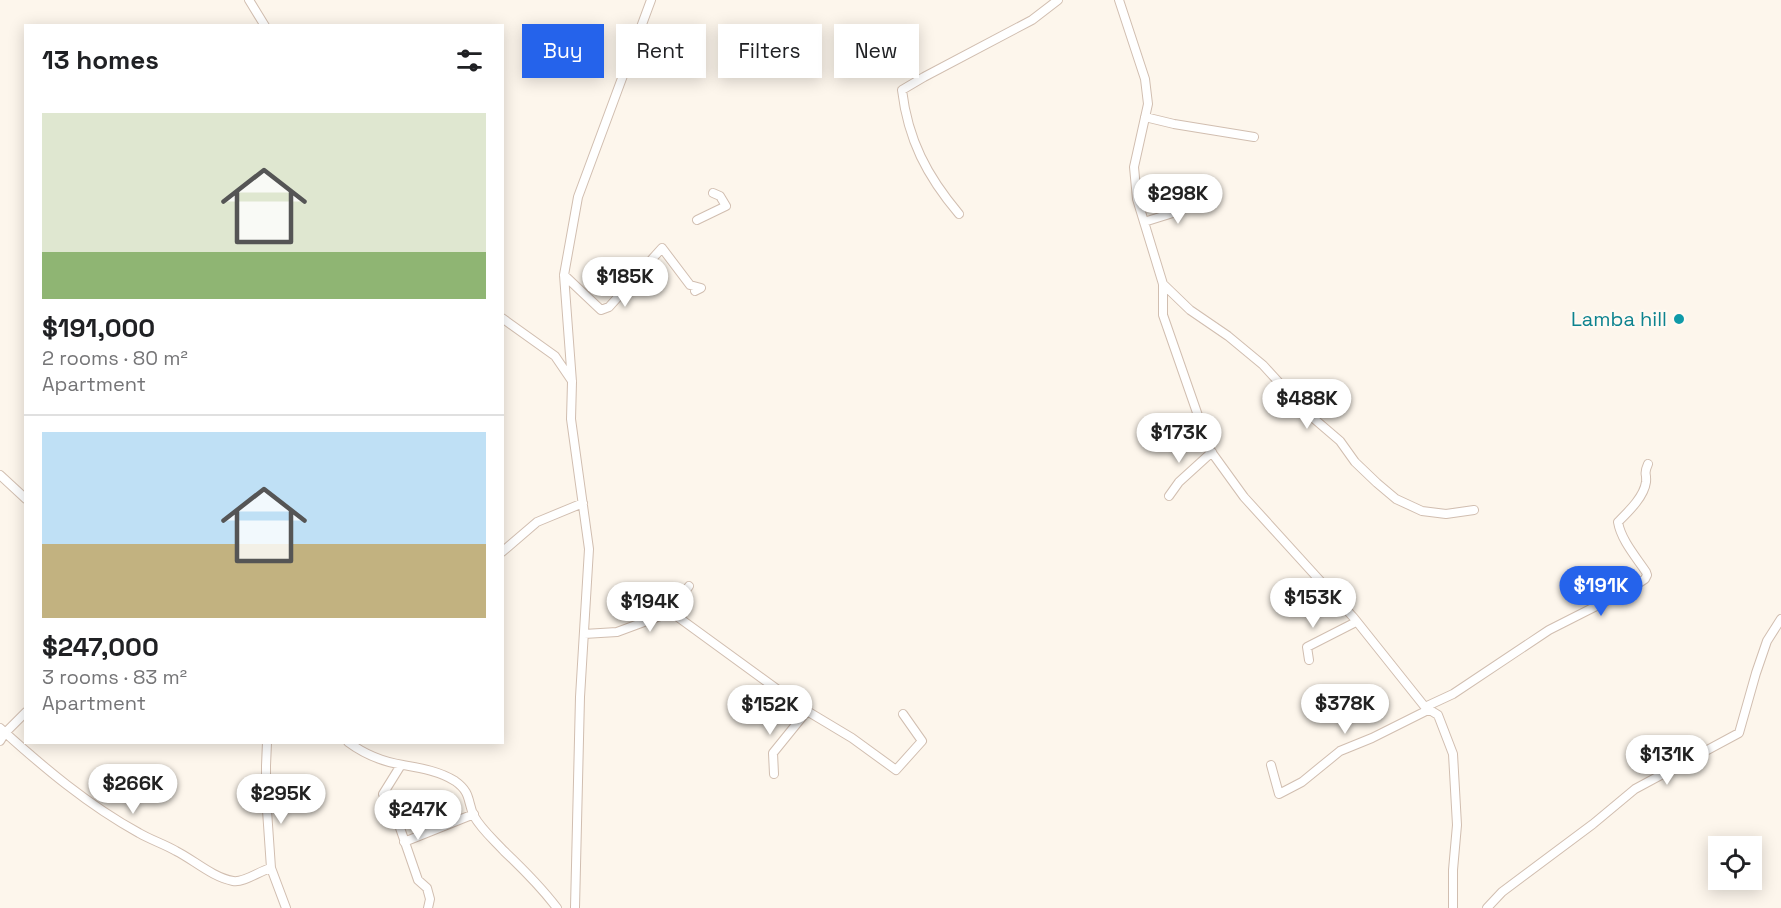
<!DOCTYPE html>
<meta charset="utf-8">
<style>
:root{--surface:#fff;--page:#f2f2f2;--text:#202124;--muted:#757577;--line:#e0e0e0;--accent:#2563eb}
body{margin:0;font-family:"Space Grotesk",sans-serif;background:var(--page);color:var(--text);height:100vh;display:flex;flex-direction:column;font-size:22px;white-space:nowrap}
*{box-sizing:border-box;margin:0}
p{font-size:20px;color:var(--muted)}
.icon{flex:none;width:33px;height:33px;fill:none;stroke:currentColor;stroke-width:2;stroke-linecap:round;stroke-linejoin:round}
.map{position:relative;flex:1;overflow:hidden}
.panel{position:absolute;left:24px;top:24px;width:480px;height:720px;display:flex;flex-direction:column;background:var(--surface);border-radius:0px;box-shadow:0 3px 15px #0003}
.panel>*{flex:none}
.hud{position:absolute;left:522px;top:24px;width:570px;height:54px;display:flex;gap:12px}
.tools{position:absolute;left:1708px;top:836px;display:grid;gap:12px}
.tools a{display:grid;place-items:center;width:54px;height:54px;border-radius:0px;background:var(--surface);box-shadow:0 3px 15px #0003;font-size:30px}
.price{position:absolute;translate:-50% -51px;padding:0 14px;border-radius:21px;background:#fff;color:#222;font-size:20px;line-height:39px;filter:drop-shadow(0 2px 3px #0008)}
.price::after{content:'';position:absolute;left:50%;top:36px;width:18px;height:14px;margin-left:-9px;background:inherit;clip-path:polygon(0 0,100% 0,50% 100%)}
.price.on{background:var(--accent);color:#fff}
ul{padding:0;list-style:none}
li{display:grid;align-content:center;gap:12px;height:318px;padding:0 18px}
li+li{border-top:2px solid var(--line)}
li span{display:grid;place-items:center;height:186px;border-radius:0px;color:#555}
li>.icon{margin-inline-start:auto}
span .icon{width:108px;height:108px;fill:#fffc;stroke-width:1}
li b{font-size:26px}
h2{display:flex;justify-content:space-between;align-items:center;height:72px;padding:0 18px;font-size:26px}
.tag{padding:0 21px;border-radius:0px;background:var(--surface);box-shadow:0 3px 15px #0003;font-size:21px;line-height:54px}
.tag.on{background:var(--accent);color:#fff}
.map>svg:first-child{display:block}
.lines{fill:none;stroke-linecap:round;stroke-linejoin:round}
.minor-casing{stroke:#d1beb0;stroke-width:10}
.minor{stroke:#fff;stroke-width:8}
.culture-dot{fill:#0f9aa8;stroke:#fffaf3;stroke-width:2}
.labels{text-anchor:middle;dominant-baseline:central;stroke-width:4.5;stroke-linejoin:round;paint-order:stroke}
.culture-label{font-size:20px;fill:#0d838f;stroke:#fffaf3;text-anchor:end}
</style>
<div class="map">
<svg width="1781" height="908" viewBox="0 0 1781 908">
<rect width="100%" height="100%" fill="#fdf6ec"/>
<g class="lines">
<g class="minor-casing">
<path id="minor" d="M249 0 265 26
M1119 0 1145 79 1148 104 1134 167 1137 199 1163 284V315L1210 450 1244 497 1354 618 1425 707 1438 715 1453 754 1457 825 1453 870V908
M1145 117 1174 124 1254 137
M959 214C927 176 908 140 902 90L924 77 1032 20 1058 0
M697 220 726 206 720 196 713 193
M1144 222 1176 212 1195 195
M564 275 601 310 609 307 662 248 690 285 701 288 695 291
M1163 284 1190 310 1228 336 1263 365 1305 411 1340 441 1355 462 1377 483 1396 499 1422 511 1446 514 1474 510
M502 318 555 356 572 381
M0 475 26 499
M1169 496 1179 482 1212 452
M502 552 537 522 583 503
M671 612 807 711 852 738 896 770 922 741 903 714
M584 634 617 632 671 612 689 586
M1309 660 1307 647 1356 622
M1425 707 1453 694 1549 630 1630 589 1645 579 1647 575 1646 572C1636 557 1621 540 1618 522 1628 512 1644 497 1646 482 1647 472 1643 475 1648 464
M0 728C43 767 88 805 139 833 151 840 164 844 176 851 194 860 212 877 233 881 244 883 259 871 271 868
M0 741 5 733 26 712
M267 742 266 766V796L271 868 286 908
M348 742C364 754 384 762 403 765 420 768 439 771 455 781 472 793 467 802 474 816 481 829 494 840 504 851 523 869 541 887 557 908
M401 765 383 794 399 825 418 880 427 888 430 899 428 908
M1271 765 1279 794 1302 782 1340 751 1372 738 1428 710
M774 774 773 753 807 711
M404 842 474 814
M575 908 580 697 589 549 571 419 572 382 564 275 578 197 651 0
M1487 908 1502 892 1593 824 1635 789 1739 733 1756 673 1767 641 1781 619"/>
</g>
<use href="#minor" class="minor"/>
</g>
<circle class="culture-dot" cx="1679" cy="319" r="6"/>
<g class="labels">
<g class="culture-label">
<text x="1667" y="319">Lamba hill</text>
</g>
</g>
</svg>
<div class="tools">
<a><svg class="icon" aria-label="locate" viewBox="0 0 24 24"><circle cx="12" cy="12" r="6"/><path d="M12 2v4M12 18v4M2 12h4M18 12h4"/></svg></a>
</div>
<b class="price" style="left:1178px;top:225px">$298K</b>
<b class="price" style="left:625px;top:308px">$185K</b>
<b class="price" style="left:1307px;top:430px">$488K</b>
<b class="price" style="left:1179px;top:464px">$173K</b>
<b class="price on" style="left:1601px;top:617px">$191K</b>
<b class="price" style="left:1313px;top:629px">$153K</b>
<b class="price" style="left:650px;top:633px">$194K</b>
<b class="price" style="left:1345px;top:735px">$378K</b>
<b class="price" style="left:770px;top:736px">$152K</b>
<b class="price" style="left:1667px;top:786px">$131K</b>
<b class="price" style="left:133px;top:815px">$266K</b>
<b class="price" style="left:281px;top:825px">$295K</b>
<b class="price" style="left:418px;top:841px">$247K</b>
<div class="hud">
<a class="tag on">Buy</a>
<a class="tag">Rent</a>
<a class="tag">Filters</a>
<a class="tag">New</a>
</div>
<section class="panel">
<h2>13 homes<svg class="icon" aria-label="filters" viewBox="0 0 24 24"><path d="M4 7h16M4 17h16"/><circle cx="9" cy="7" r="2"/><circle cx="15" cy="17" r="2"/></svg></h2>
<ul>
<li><span style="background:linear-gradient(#dfe7d0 75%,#8fb573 0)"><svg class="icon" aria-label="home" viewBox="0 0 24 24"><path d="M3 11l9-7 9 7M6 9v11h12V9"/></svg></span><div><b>$191,000</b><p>2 rooms · 80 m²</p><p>Apartment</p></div></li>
<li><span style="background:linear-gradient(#bfe0f5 60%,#c2b280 0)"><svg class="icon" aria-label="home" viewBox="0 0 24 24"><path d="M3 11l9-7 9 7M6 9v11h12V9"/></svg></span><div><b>$247,000</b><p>3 rooms · 83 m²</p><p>Apartment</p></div></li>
</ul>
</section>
</div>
